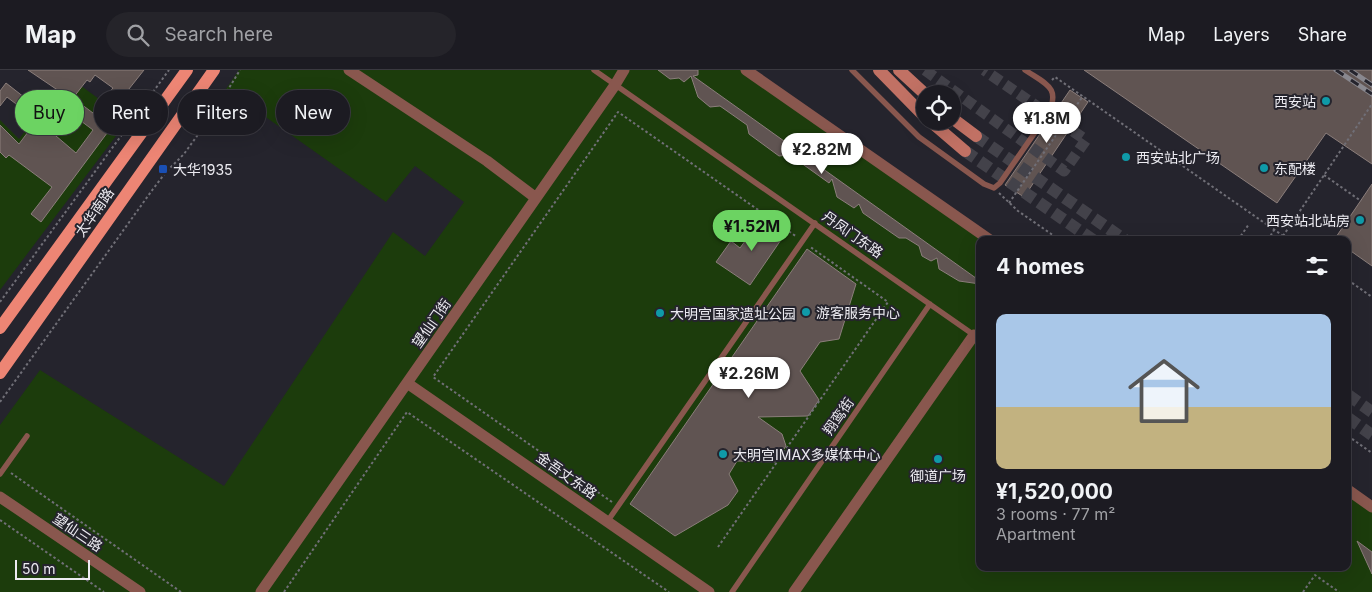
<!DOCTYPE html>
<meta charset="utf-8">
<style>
:root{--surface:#1c1b22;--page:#25242a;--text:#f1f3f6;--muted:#a0a1a5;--line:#3a3940;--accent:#6cd362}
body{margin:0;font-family:Inter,"Noto Sans SC",sans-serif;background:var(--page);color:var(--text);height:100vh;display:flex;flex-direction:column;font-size:19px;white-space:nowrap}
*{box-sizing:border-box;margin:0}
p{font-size:16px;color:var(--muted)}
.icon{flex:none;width:28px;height:28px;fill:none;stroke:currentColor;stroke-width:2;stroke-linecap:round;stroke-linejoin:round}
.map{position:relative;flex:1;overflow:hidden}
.side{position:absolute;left:976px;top:166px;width:375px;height:335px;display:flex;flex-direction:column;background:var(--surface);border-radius:10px;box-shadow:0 5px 20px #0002,0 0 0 1px var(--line)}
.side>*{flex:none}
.hud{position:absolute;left:15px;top:20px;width:475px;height:45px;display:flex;gap:10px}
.fabs{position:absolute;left:916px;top:15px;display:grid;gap:10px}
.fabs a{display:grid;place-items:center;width:45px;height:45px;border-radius:50%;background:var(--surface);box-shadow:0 5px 20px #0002,0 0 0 1px var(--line);font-size:25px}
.scale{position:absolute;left:15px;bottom:12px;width:75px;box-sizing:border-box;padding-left:5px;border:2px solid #ecebf1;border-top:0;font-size:14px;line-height:18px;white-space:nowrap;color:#ecebf1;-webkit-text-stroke:4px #25242d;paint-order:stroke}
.price{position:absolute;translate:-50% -42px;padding:0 11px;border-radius:18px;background:#fff;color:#222;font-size:16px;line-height:32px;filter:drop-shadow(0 1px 2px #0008)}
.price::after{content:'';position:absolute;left:50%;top:30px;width:15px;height:11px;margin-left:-8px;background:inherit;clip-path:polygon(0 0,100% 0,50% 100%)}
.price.selected{background:var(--accent);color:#111}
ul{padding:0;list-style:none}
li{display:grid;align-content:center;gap:10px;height:265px;padding:0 20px}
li+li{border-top:1px solid var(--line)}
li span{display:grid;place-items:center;height:155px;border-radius:10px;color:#555}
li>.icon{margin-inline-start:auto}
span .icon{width:90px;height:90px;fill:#fffc;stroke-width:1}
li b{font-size:21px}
h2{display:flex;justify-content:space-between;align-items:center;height:60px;padding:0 20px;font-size:21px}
.chip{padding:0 18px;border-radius:22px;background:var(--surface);box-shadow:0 5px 20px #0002,0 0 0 1px var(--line);font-size:18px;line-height:45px}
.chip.selected{background:var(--accent);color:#111}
header{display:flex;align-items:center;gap:30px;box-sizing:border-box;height:70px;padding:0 25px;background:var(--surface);border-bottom:1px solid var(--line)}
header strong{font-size:24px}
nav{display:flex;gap:28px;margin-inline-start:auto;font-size:18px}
.search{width:350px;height:45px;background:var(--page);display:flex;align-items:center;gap:12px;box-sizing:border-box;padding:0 18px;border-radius:28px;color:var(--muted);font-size:19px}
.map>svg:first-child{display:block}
.green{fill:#1c3c0c}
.building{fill:#605452;stroke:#8b7e7b;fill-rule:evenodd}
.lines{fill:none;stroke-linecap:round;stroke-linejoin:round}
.street-tunnel{stroke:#43424a;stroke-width:11;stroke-dasharray:11 5.5;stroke-linecap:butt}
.secondary-tunnel{stroke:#43424a;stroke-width:12;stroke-dasharray:12 6;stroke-linecap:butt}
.path{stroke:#706f77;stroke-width:2;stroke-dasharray:2.5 2.5;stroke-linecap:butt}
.lane{stroke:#89574e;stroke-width:5.5}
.street{stroke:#89574e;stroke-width:11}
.secondary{stroke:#c17164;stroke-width:12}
.primary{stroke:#ed8574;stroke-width:12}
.rail-casing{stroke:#89888f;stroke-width:5}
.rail{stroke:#25242d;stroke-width:3;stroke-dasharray:9;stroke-linecap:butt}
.culture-dot{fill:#0f9aa8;stroke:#25242d;stroke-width:2}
.transit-dot{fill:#1a4fb4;stroke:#25242d;stroke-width:2}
.labels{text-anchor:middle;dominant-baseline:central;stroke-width:4;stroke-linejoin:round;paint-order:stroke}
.poi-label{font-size:14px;fill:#ecebf1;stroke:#25242d;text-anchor:start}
.street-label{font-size:14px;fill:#ecebf1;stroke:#25242d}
</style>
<header>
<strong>Map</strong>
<div class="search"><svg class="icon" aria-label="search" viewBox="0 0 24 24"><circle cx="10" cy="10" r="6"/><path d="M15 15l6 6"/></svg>Search here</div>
<nav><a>Map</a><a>Layers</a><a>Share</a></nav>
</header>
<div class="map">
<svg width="1372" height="522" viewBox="0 0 1372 522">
<rect width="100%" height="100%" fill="#25242d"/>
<path class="green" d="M239 0H753L995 170H980V498H1348V418L1372 435V522H0V355L40 300 224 416 393 162 425 186 464 132 415 96 386 132 226 19Z
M66 5 128 50 0 220V50L19 69Z"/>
<path class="building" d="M28 0H144L121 29 110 21 113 18 95 5 90 12 87 10 73 28 101 49 102 47 113 55 41 152 31 144 52 117 9 85 6 88 0 82V55L19 74 37 50 7 27 0 36V21L6 13 43 42 59 21ZM65 39 93 60 76 83 49 60Z
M658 0H698V5L693 6 980 211V214L959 211 939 199 937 188 931 191 922 186 919 176 906 168H899L863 143 859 134 854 138 837 127 832 109 829 113 790 85 779 86 749 64 747 55 720 36 710 37 698 27 691 6 684 12 679 8 670 9Z
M1084 0H1372V94L1326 63 1277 133Z
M1070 20 1088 32 1024 127 1005 115Z
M1372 114V196L1348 179V170H1334Z
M762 148 785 164 750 215 716 192 731 171 740 178Z
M807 179 856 214 839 269 820 272 800 301 819 330 808 346 758 347 782 364 786 376 775 392 737 391 729 404 738 421 728 435 675 466 630 434Z
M1357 471 1372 482V504Z"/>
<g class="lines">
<path class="street-tunnel" d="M925 0 1064 101 1086 70 984 0"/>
<path class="secondary-tunnel" d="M976 66 1125 170
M965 81 1093 170
M1348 325 1372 342
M1348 348 1372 365"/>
<path class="path" d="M1052 10 1055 7 1289 170
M1324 105 1361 131
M999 123 1018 141 1060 170
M1009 133 1083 26
M1283 166 1372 34
M1238 170 1249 154
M1268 170 1274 160
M1348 210 1372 227
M0 232 169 0
M0 332 153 119 166 102 184 84 215 41 240 0
M1348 366 1372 383
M11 403 181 522
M612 432 433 307 618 42 797 167
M0 450 104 522
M718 477 888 232 809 176
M284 522 407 342 669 522
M1303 522 1315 505 1339 522"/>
<path class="lane" d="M594 0 974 265
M852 0 919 67 984 114 994 118 1000 113 1047 45C1062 18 1046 14 1025 0
M0 404 27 366
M607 452 815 153
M732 522 930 234"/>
<path class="street" d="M349 0 487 91 536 128
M746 0 990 170
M407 313 709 522
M1348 420 1372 437
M0 427 140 522
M261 522 615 15 624 0
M794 522 974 265"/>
<path class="secondary" d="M879 0 925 47
M899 0 925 24
M952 48 976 66
M930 51 965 81"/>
<path class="primary" d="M0 258 187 0
M0 303 214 0"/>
<g class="rail-casing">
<path id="rail" d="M1336 0 1372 24
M1350 0 1372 15"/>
</g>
<use href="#rail" class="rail"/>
</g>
<g class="culture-dot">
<circle cx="1326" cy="31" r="5"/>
<circle cx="1126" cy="87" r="5"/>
<circle cx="1264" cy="98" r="5"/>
<circle cx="1360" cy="150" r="5"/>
<circle cx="806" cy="242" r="5"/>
<circle cx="660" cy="243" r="5"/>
<circle cx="723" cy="384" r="5"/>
<circle cx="938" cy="389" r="5"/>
</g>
<rect class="transit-dot" x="158" y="94" width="10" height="10" rx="2.5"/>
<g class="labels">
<g class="poi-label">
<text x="1316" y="31" text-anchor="end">西安站</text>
<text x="1136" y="87">西安站北广场</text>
<text x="1274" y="98">东配楼</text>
<text x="173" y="99">大华1935</text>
<text x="1350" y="150" text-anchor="end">西安站北站房</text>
<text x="816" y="242">游客服务中心</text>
<text x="670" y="243">大明宫国家遗址公园</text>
<text x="733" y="384">大明宫IMAX多媒体中心</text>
<text x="938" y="405" text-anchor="middle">御道广场</text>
</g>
<g class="street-label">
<text transform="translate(94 142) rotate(-55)">太华南路</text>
<text transform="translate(853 164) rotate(35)">丹凤门东路</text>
<text transform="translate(431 253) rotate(-55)">望仙门街</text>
<text transform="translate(838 346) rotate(-55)">翔鸾街</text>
<text transform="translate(567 405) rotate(35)">金吾丈东路</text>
<text transform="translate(78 462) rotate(34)">望仙三路</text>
</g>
</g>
</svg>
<div class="fabs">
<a><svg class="icon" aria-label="locate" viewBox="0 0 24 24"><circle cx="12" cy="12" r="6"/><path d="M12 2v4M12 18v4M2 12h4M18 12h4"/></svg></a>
</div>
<div class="scale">50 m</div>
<b class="price" style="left:1047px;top:74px">¥1.8M</b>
<b class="price" style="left:822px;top:105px">¥2.82M</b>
<b class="price selected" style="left:752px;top:182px">¥1.52M</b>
<b class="price" style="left:749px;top:329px">¥2.26M</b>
<div class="hud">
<a class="chip selected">Buy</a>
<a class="chip">Rent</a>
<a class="chip">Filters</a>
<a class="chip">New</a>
</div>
<section class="side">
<h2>4 homes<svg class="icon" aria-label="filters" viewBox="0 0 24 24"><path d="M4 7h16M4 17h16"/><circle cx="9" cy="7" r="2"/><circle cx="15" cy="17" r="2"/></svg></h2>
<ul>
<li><span style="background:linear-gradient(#a9c7e8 60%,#c2b280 0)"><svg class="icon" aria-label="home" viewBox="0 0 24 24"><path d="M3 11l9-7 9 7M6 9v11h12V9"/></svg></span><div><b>¥1,520,000</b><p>3 rooms · 77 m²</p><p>Apartment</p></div></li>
</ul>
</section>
</div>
